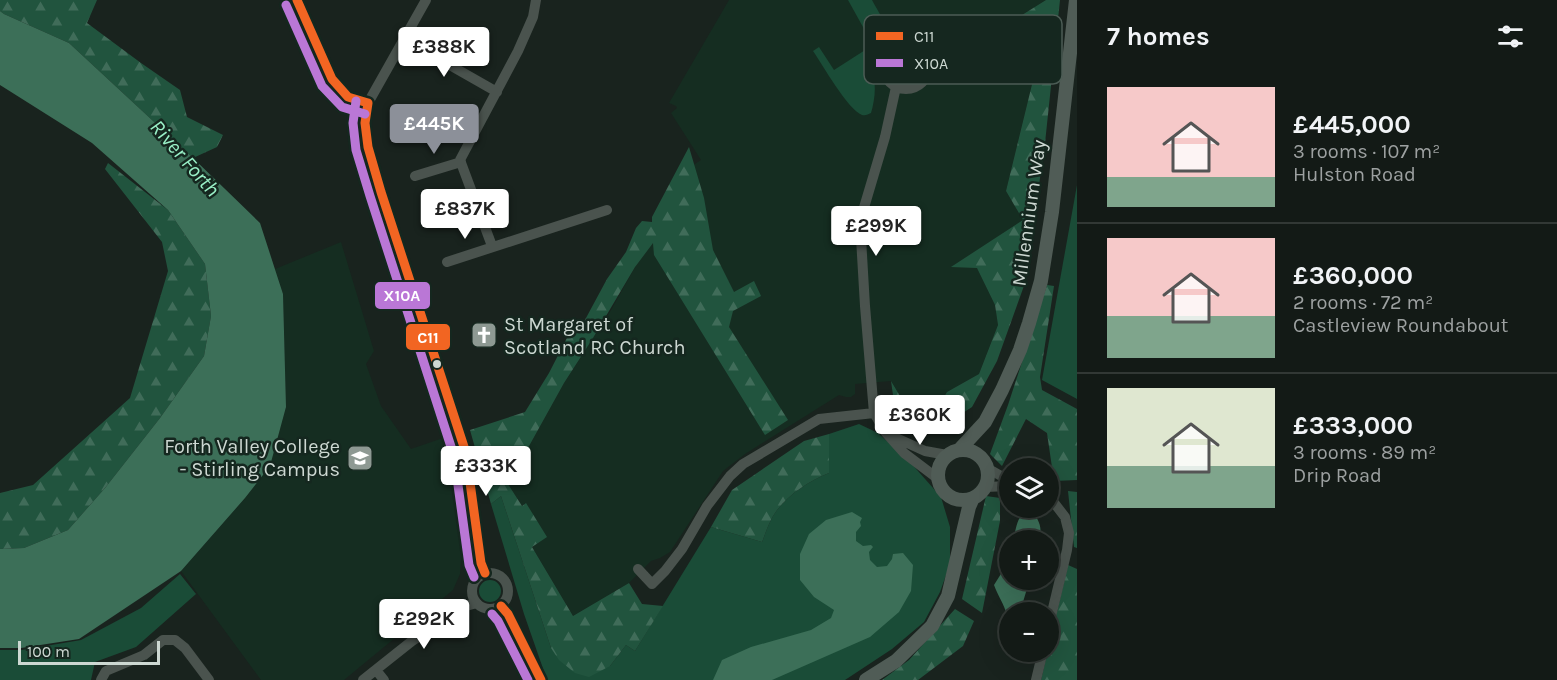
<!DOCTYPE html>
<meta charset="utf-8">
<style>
:root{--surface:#131a16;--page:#202723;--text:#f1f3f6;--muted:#9da1a1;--line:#323835;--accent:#8c9099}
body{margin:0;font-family:Karla,sans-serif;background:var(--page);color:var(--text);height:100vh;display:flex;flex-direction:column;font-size:22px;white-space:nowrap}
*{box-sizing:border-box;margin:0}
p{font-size:20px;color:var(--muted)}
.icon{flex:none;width:33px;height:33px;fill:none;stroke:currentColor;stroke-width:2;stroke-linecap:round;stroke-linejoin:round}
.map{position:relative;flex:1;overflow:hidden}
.details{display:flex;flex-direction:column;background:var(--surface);width:480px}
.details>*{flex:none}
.buttons{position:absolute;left:999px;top:458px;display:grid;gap:12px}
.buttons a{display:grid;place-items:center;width:60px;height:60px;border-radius:50%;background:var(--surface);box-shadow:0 6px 24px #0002,0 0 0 2px var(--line);font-size:30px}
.scale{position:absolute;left:18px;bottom:15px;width:142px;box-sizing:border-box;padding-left:6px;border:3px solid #cdd8d2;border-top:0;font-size:16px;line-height:21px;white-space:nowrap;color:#cdd8d2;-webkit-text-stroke:4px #15271f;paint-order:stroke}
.price{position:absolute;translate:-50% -51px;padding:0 14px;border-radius:6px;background:#fff;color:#222;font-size:20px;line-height:39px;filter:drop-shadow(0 2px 3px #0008)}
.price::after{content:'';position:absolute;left:50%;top:36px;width:18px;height:14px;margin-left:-9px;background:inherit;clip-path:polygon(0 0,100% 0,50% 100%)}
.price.selected{background:var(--accent);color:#fff}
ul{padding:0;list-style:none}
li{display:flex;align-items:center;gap:18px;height:150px;padding:0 30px}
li+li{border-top:2px solid var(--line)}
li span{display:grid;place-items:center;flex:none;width:168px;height:120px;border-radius:0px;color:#555}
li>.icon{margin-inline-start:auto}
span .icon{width:72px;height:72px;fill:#fffc;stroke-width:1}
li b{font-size:26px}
h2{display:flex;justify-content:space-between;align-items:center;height:72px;padding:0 30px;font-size:26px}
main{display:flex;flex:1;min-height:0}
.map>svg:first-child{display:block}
.built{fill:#152d21}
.green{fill:#1a4c37}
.forest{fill:url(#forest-firs)}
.water{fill:#3c6f58}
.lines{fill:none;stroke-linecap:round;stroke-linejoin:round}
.minor{stroke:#4a534e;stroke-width:10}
.major{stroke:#505c56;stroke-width:14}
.bus-1-casing{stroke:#15271f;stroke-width:14}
.bus-2-casing{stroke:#15271f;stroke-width:14}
.bus-1{stroke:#f26522;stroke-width:9}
.bus-2{stroke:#ba77d6;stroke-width:9}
.bus-dot{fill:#cdd8d2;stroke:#15271f;stroke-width:2}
.labels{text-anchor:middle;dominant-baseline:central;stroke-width:5;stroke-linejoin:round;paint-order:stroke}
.street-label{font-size:20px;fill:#cdd8d2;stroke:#15271f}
.poi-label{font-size:20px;fill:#cdd8d2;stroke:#15271f;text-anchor:start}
.water-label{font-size:21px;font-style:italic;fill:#99f0c7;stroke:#15271f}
.key{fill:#15271f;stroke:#4c5c55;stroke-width:1.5}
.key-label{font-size:16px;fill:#cdd8d2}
.line-badge{stroke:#15271f;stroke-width:2}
.badge-label{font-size:16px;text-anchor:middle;font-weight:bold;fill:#fff}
</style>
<main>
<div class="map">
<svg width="1077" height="680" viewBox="0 0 1077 680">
<defs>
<pattern id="forest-firs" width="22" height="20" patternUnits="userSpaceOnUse" patternTransform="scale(1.5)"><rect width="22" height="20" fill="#21543e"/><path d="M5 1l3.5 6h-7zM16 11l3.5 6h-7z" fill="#406c59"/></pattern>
</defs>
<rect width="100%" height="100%" fill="#19231e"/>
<path class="built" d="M729 0H1046L1009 23 1036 68 1006 191 1023 220 953 267H977L995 305 998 325 979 374 947 392 941 402 932 410 909 411 891 381 855 384V394L851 397H846L839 395 745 454 723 471 670 552 660 558 651 561 629 583 573 616 532 547 546 537 525 503 522 506 508 484 564 383 611 310 657 228 686 170 701 160 671 113 677 108 676 106 669 103Z
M341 242 374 351 366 364 381 406 411 449 443 438 463 521 460 574 453 590 344 680H261L181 571 245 498 270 466 286 407 283 294 275 269Z"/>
<path class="green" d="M848 0H872C876 8 882 16 885 25 890 40 869 51 870 67 870 71 873 76 874 80 876 90 874 103 871 113 868 114 866 116 862 115 848 110 822 64 813 51L819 47 834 70 873 45Z
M1077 185V399L1042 380Z
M859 424 878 433 910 462 941 497 950 527V564L940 592 924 622 892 649 845 680H547L524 614 491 504 501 496 551 648 610 666 626 645 635 651 711 527 762 542C765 535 767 527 771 520 782 498 807 482 829 473V434Z
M180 574 196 594 136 647 95 662 91 680H0V650H22L81 640 141 608Z
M479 591a11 11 0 1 1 22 0a11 11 0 1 1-22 0Z"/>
<path class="forest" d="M0 0H97L87 23 141 63 180 90 187 117 223 135 217 147 193 158 69 43 4 14 0 11Z
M1046 0H1060L1045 143 1025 283 997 361 972 407 952 420 921 430 897 423 891 381 909 411 932 410 941 402 947 392 979 374 998 325 995 305 977 268 951 267 1023 220 1006 191 1036 68 1024 66 1030 62 1009 23Z
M689 147 704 198 713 250 734 292 754 281 761 296 733 311 729 327 788 420 765 435 654 255 653 243 635 267 593 338 564 383 508 484 522 506 526 503 547 537 532 547 573 616 629 583 642 604 663 606 635 651 626 645 610 666 589 677 575 673 559 660 551 648 501 496 491 504 470 430 525 412 549 373 570 332 579 331 607 279 626 252 636 228 642 221 652 222V217Z
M108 163 168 210 205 264 211 316 204 356 160 418 105 488 68 530 24 548 0 549V493L33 485 130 398 168 271 162 242 105 169Z
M1047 285 1054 286 1040 377 1042 390 1077 409V480L1054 481 1047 433 1026 419 1002 466 990 454 1008 405Z
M829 434V473C807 482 782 498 771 520 767 527 765 535 762 542L711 527 732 490 804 441Z
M1068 491 1077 492V548L1074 547Z
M986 496 1000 498V521L982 613 962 599Z
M1068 565 1077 569V680H1041Z
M955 609 974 621 963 646 918 680H882L909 660Z"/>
<path class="water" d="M0 11 4 14 69 43 193 158 260 223 283 294 286 407 270 466 245 498 181 571 79 639 21 648H0V549L24 548 68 530 105 488 160 418 204 356 211 316 205 264 168 210 92 143 0 85Z
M1030 510C1039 519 1043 527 1039 540H1013C1017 527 1016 515 1030 510Z
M852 512 862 518 860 522 861 526 856 532V541L863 546 871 545 873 547 869 552 870 560 877 567 887 566 892 559 893 554 903 553 913 565 911 591 899 612 870 637 772 680H713L722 660 751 647 811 630 831 618 834 610 814 597 800 580V554L809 534 826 520Z
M1009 550 1010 579H1033L1026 592 1020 612H1010L1009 615H1007C1004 604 998 596 994 585L1004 569Z"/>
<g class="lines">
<path class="minor" d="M297 0 332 79 348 97 368 103
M426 0 368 103 365 123 368 147 381 192 466 453 481 563 485 573
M404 39 497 92
M883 66a23 23 0 1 1 46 0a23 23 0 1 1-46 0Z
M896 87 885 137 860 221 865 306 874 413 886 433 904 453 937 478
M415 176 461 162
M492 246 460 160 518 51 533 17 536 0
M447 262 607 210
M894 437 925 451 947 455
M987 468 1010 481
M985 487 1010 486
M1048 500 1055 504 1065 517 1069 533 1067 550 1048 629
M638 569 652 584 665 571 682 549 707 506 730 476 743 464 819 419 874 413
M472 591a18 18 0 1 1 36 0a18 18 0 1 1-36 0Z
M501 606 508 614 541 680
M376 670 384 680
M101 680 106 671 144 655 163 640H175L185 648 209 680
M363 680 412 641 466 606 477 603
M1036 680 1043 651"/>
<path class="major" d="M960 449 985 422 1002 390 1020 350 1029 323 1041 281 1052 212 1076 0
M938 475a25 25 0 1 1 50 0a25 25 0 1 1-50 0Z
M866 680 896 661 932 626 948 596 969 507 973 498"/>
<g class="bus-1-casing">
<path id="bus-1" d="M297 0 332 79 348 97 368 103
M368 103 365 123 368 147 381 192 466 453 481 563 485 573
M501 606 508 614 541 680"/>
</g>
<g class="bus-2-casing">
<path id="bus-2" d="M286 5 322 86 342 107 365 114
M356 101 353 123 356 150 370 196 454 456 469 565 474 577
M492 614 498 621 528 680"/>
</g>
<use href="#bus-1" class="bus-1"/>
<use href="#bus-2" class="bus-2"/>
</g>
<defs>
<g id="church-square" transform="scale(1.35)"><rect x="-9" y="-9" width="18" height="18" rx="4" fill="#8e9993" stroke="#15271f"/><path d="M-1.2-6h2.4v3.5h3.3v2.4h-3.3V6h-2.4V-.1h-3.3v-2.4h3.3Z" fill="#fff"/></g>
<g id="university-square" transform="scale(1.35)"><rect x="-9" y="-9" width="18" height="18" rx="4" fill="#8e9993" stroke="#15271f"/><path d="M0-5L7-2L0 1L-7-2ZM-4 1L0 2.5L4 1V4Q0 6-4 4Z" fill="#fff"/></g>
</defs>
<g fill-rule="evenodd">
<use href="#church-square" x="484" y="335"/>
<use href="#university-square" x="360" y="458"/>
</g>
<circle class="bus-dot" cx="437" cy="364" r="5"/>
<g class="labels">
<g class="street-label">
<text transform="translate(1029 213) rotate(-82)">Millennium Way</text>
</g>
<g class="poi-label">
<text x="504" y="324">St Margaret of<tspan x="504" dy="23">Scotland RC Church</tspan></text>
<text x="340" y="446" text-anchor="end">Forth Valley College<tspan x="340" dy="23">- Stirling Campus</tspan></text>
</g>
<g class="water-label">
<text transform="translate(185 158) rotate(49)">River Forth</text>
</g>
</g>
<rect x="864" y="15" width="198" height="69" rx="9" class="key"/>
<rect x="876" y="32" width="27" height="8" fill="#f26522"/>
<rect x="876" y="59" width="27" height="8" fill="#ba77d6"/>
<g class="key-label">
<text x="914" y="42">C11</text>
<text x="914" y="69">X10A</text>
</g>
<g class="line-badge">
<rect x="374" y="281" width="57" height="29" rx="6" fill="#ba77d6"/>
<rect x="405" y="323" width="46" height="28" rx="6" fill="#f26522"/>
</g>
<g class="badge-label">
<text x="402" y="301">X10A</text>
<text x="428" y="343">C11</text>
</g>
</svg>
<div class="buttons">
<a><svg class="icon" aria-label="layers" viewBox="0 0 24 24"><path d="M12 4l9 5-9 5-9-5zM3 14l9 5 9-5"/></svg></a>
<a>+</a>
<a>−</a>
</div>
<div class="scale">100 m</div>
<b class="price" style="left:444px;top:78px">£388K</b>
<b class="price selected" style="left:434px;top:155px">£445K</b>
<b class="price" style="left:465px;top:240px">£837K</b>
<b class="price" style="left:876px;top:257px">£299K</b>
<b class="price" style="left:920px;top:446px">£360K</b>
<b class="price" style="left:486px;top:497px">£333K</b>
<b class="price" style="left:424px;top:650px">£292K</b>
</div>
<section class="details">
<h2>7 homes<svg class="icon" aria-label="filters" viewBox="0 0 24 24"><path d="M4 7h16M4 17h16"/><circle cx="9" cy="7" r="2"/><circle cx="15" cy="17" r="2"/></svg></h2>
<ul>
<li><span style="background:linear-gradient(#f6c9c9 75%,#7fa58c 0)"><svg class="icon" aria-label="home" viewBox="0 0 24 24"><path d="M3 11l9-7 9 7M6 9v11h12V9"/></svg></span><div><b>£445,000</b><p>3 rooms · 107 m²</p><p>Hulston Road</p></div></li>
<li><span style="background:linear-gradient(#f6c9c9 65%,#7fa58c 0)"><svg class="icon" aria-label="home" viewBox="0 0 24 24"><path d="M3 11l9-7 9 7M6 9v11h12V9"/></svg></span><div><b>£360,000</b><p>2 rooms · 72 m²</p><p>Castleview Roundabout</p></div></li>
<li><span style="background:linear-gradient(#dfe7d0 65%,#7fa58c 0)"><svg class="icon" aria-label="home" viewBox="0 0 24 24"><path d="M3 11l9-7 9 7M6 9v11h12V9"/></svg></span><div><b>£333,000</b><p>3 rooms · 89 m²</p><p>Drip Road</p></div></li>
</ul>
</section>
</main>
